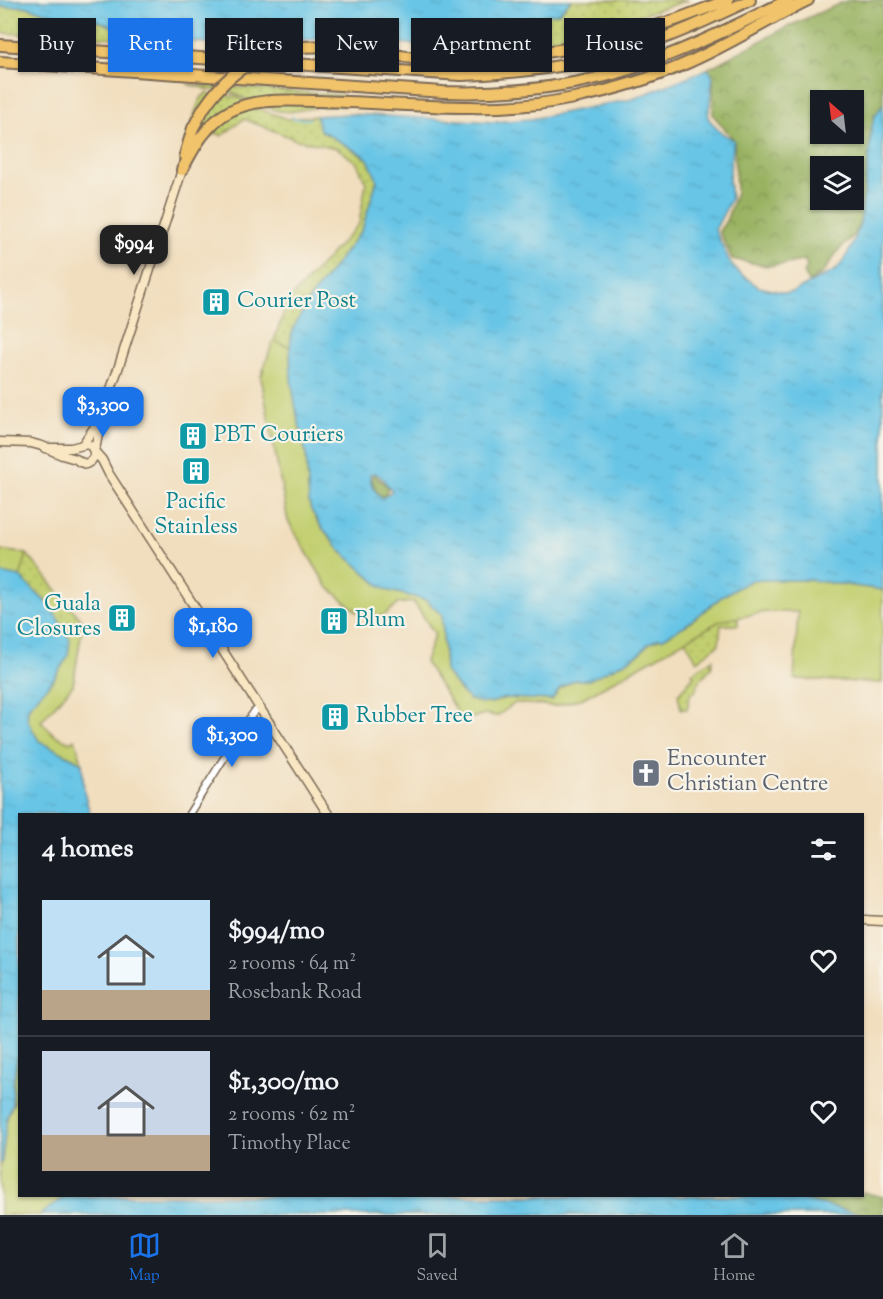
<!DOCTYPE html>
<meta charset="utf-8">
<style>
:root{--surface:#171b24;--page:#20242c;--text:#f1f3f6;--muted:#9ea1a6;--line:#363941;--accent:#1a73e8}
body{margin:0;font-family:"Sorts Mill Goudy",serif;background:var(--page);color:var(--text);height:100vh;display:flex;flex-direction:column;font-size:22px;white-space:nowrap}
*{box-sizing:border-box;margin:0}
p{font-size:20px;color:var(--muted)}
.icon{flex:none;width:33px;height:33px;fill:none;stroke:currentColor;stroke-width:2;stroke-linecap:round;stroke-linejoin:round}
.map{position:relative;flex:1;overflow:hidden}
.drawer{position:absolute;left:18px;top:813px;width:846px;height:384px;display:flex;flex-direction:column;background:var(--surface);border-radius:0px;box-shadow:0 2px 4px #0004}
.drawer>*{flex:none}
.top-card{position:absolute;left:18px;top:18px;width:848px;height:54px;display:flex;gap:12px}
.needle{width:39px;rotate:332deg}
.buttons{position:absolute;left:810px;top:90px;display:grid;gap:12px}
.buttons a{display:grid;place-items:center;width:54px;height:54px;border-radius:0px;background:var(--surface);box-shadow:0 2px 4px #0004;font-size:30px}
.price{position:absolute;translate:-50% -51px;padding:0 14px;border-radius:12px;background:var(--accent);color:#fff;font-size:20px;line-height:39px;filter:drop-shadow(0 2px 3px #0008)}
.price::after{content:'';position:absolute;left:50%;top:36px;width:18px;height:14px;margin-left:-9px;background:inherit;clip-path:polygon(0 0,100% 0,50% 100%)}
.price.current{background:#222;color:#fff}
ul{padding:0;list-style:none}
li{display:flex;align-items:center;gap:18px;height:150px;padding:0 24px}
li+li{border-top:2px solid var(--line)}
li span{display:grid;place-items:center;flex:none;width:168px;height:120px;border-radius:0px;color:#555}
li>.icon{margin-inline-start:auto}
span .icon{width:72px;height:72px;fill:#fffc;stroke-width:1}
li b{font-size:26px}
h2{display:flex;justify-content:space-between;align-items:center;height:72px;padding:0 24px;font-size:26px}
.chip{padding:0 21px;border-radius:0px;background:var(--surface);box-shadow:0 2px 4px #0004;font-size:21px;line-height:54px}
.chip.current{background:var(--accent);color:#fff}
.tabs{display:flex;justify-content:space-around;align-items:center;height:84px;border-top:2px solid var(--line);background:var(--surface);font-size:16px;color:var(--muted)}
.tabs a{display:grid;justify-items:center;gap:3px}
.tabs .current{color:var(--accent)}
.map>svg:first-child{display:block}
.grass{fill:url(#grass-dots);stroke:#7e7c47;stroke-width:1.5}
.forest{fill:url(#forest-crowns);stroke:#6a6e40;stroke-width:1.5;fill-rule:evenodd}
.park{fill:#c2cf70;stroke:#7e7c47;stroke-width:1.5}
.water{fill:url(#water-ripples);stroke:#527882;stroke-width:1.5;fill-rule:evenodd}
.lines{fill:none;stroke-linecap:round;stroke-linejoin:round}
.stream{stroke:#68c5e6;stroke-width:1.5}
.street-casing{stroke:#7b6956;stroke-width:9}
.secondary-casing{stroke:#7b6956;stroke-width:11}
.highway-casing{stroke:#7b6956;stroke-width:14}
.street{stroke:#fff;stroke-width:6}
.secondary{stroke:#f9e7c3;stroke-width:8}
.highway{stroke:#f1c36a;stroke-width:10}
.highway-bridge-casing{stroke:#7b6956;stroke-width:14;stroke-linecap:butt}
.highway-bridge{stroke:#f1c36a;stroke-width:10}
.labels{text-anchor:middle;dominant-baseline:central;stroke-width:4.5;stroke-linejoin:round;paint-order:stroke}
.culture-label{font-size:22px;fill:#0d838f;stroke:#f7f3e8;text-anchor:start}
.worship-label{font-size:22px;fill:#5b616d;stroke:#f7f3e8;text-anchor:start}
</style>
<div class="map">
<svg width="883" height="1215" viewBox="0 0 883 1215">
<defs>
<pattern id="grass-dots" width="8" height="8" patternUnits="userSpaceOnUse" patternTransform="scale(1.5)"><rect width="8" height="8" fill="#c2cf70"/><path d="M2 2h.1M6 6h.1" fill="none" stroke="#a8b261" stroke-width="1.8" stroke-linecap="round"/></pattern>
<pattern id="forest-crowns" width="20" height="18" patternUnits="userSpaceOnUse" patternTransform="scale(1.5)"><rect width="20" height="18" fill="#99b262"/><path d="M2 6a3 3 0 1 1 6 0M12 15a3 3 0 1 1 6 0" fill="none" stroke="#7e9150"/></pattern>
<pattern id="water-ripples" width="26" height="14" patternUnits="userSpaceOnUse" patternTransform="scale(1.5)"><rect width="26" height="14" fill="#68c5e6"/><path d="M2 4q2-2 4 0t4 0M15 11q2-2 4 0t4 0" fill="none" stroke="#5ba9c5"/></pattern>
</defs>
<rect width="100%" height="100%" fill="#f7f3e8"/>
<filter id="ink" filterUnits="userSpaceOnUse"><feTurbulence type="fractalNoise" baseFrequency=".0167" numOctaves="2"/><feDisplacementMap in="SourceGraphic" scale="12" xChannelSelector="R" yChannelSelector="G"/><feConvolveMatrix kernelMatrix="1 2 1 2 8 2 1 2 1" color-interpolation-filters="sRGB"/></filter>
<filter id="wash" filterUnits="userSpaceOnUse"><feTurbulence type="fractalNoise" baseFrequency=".008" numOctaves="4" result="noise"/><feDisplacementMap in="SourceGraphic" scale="24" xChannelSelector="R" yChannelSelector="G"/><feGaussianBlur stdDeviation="1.35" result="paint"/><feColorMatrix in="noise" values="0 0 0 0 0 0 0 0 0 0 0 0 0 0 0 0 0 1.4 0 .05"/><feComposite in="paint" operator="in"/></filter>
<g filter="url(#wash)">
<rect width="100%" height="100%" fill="#f1debe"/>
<path class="grass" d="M571 0H688L578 35 480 48 524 36 537 20 544 15 559 13Z
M24 6 63 17 98 21 122 30 137 33 136 34 120 38 0 33V7Z
M187 84 343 95 345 106 319 107 289 112 279 111 260 105 230 92 211 90Z
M208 92 214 99 224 98V95L237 97 257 108 287 119 316 116 321 130 368 159 377 180 362 230 309 300 295 325 290 347 291 379 390 591 426 600 788 579 810 580 736 609 738 617V625H721L719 644 697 661 685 640 583 698 555 706 515 703 497 716 484 714 462 721 454 707 425 662 435 634 414 602 399 603 383 616 360 614 327 586 288 521 261 377 288 301 359 224 366 183 357 163 337 148 297 140 244 119 221 136 218 133 209 137 206 135 195 137 191 126C195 115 197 98 208 92Z
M0 550 27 554 83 622 73 685 41 721 54 735 70 742 75 739 82 763 28 721 54 679 70 640 51 607 20 577 0 573Z
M713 659 711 668 699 681 695 692H691L687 709H681L678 694 694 676 692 673Z"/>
<path class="forest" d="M848 0H883V104L882 107 875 116 871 129 869 158 860 223C856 236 848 240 839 250 828 264 826 274 809 282L804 273 807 267 805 260 788 264 767 266 732 259 719 231 726 221 736 193 734 140 713 115V77L710 71 707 69 787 27ZM820 100H854V134H820ZM820 166H854V200H820Z
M374 474 388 487 386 494 383 497 377 493 371 478Z
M19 1045 20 1110 11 1172 0 1163 2 1162 7 1117 12 1105 13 1083Z
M863 1192 883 1197V1215C853 1215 820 1206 792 1196H819L828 1199 835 1196H862Z"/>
<path class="park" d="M273 341 290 347 291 379 297 415 306 453 309 502 311 510 320 525 341 551 381 587 390 591 426 600 442 615 445 671 462 693 470 700 491 703 505 698 552 700 560 688 575 680H589L625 662 639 654 648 644 686 625 724 595 752 580H810L883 590 882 683 794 679 798 612H766L720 621 583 698 555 706 515 703 497 716 484 714 462 721 454 707 425 662 435 634 414 602 399 603 383 616 360 614 327 586 288 521 261 377Z
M0 550 27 554 20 577 0 573Z
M83 622 73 685 41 721 54 735 70 742 75 739 82 763 39 741 28 721 27 715 29 706 54 679 70 640 67 635Z
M19 1096 20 1196H65L40 1215H0V1163L2 1162C4 1137 2 1116 19 1096Z"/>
<path class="water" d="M0 0H571L559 13 544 15 537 20 524 36 480 48 430 47 340 35 267 47 232 46 151 37 122 30 98 21 63 17 24 6 0 7Z
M707 69 710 71 713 77 708 118 720 132 734 140 729 178 731 199 715 230 731 264 738 272 759 287 786 293 793 292 836 270C847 258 856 239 860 223L869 158 871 129 875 116 883 104V590L810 580H752L724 595 686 625 662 639 659 638 648 644 639 654 625 662 589 680H575L560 688 552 700 505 698 491 703H482L470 700 462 693 445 671 442 615 426 600 390 591 381 587 341 551 320 525 311 510 309 502 306 453 297 415 291 379 290 347 291 336 295 325 309 300 362 230 377 180 368 159 363 155 320 130 316 116 348 114 495 122 531 119 633 99ZM375 473 381 477 392 491 382 498C375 492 370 483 370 474Z
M0 573 20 577 51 607 70 640 68 656 54 679 29 706 27 715 28 721 39 741 82 763 84 791 90 814H20L19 1045 13 1083 12 1105 7 1117 2 1162 0 1163Z
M65 1196H792L808 1201 865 1215H40Z"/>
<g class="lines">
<path class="stream" d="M292 116 294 119H310"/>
</g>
</g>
<g filter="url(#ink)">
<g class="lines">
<g class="street-casing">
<path id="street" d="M189 814 244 726 254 712 260 708"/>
</g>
<g class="secondary-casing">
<path id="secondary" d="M0 442 31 443 42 446 62 455 76 459 80 462 86 464 91 461 95 455 92 447 87 444 71 448H45
M83 444 98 422
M94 450 96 445 101 418 119 366 182 170
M94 451 102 460 109 474 328 814
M862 920 883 921"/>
</g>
<g class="highway-casing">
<path id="highway" d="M0 45 461 75C519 73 575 67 630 50 672 37 711 18 750 0
M330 47 432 60 470 61 514 57 597 44 675 20 728 0
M0 62 443 92C504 94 566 88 624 71 681 53 735 26 788 0
M185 155 193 128 204 108
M182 170C194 147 206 124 230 111 258 97 289 101 319 101 370 102 420 107 470 107 504 108 540 105 574 98 613 90 651 79 687 63 729 45 767 20 808 0"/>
</g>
<use href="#street" class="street"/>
<use href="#secondary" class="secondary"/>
<use href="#highway" class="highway"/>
<g class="highway-bridge-casing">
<path id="highway-bridge" d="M204 108C234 62 276 43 330 47"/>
</g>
<use href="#highway-bridge" class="highway-bridge"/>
</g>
</g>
<defs>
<g id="building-square" transform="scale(1.5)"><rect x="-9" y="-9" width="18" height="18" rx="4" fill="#0f9aa8" stroke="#f7f3e8"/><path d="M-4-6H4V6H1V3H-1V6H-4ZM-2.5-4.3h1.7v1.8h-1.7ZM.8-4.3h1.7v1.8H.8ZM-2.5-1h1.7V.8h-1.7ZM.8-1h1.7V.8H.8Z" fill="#fff"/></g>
<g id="church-square" transform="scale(1.5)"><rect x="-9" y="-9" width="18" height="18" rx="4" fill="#6b7280" stroke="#f7f3e8"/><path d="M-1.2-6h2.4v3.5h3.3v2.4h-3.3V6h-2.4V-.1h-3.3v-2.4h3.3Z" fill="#fff"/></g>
</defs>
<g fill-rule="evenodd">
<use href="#building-square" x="216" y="302"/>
<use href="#building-square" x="193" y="436"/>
<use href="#building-square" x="196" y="471"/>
<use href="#building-square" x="122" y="618"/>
<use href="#building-square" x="334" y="621"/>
<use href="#building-square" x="335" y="717"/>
<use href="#church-square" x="646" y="773"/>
</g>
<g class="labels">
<g class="culture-label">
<text x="237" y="302">Courier Post</text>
<text x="214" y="436">PBT Couriers</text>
<text x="196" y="503" text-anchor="middle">Pacific<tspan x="196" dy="25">Stainless</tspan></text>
<text x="101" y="605" text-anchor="end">Guala<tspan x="101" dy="25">Closures</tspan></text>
<text x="355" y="621">Blum</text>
<text x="356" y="717">Rubber Tree</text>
</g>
<g class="worship-label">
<text x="667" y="760">Encounter<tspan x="667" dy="25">Christian Centre</tspan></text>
</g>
</g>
</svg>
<div class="buttons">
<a><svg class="needle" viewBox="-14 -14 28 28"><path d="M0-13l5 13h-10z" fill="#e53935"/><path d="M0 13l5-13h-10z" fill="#9ea1a6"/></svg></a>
<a><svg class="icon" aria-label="layers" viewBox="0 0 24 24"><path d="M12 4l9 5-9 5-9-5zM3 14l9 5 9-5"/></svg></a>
</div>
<b class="price current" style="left:134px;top:276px">$994</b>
<b class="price" style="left:103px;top:438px">$3,300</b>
<b class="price" style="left:213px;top:659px">$1,180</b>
<b class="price" style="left:232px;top:768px">$1,300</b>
<div class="top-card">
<a class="chip">Buy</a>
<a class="chip current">Rent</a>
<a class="chip">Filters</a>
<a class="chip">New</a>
<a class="chip">Apartment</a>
<a class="chip">House</a>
</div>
<section class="drawer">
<h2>4 homes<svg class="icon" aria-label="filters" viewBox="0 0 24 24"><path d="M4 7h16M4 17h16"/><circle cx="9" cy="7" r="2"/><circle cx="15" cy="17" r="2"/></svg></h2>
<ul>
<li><span style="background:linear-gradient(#bfe0f5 75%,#b9a48a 0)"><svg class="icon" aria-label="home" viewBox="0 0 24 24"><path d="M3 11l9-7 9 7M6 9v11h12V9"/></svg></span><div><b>$994/mo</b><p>2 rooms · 64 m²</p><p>Rosebank Road</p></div><svg class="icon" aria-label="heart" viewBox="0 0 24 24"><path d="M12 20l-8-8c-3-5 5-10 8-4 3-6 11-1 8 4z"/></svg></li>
<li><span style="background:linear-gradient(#c9d6e8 70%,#b9a48a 0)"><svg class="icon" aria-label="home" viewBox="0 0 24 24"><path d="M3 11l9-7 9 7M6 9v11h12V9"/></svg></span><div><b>$1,300/mo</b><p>2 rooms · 62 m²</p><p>Timothy Place</p></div><svg class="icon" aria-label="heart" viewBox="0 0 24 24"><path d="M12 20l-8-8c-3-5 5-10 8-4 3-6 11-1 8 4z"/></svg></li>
</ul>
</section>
</div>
<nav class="tabs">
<a class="current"><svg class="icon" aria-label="map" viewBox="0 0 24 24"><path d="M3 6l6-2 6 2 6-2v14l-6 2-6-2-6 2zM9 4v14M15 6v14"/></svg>Map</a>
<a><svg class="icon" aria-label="saved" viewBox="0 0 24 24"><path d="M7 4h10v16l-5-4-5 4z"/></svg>Saved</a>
<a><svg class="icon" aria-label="home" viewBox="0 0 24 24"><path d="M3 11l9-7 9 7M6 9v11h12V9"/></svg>Home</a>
</nav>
